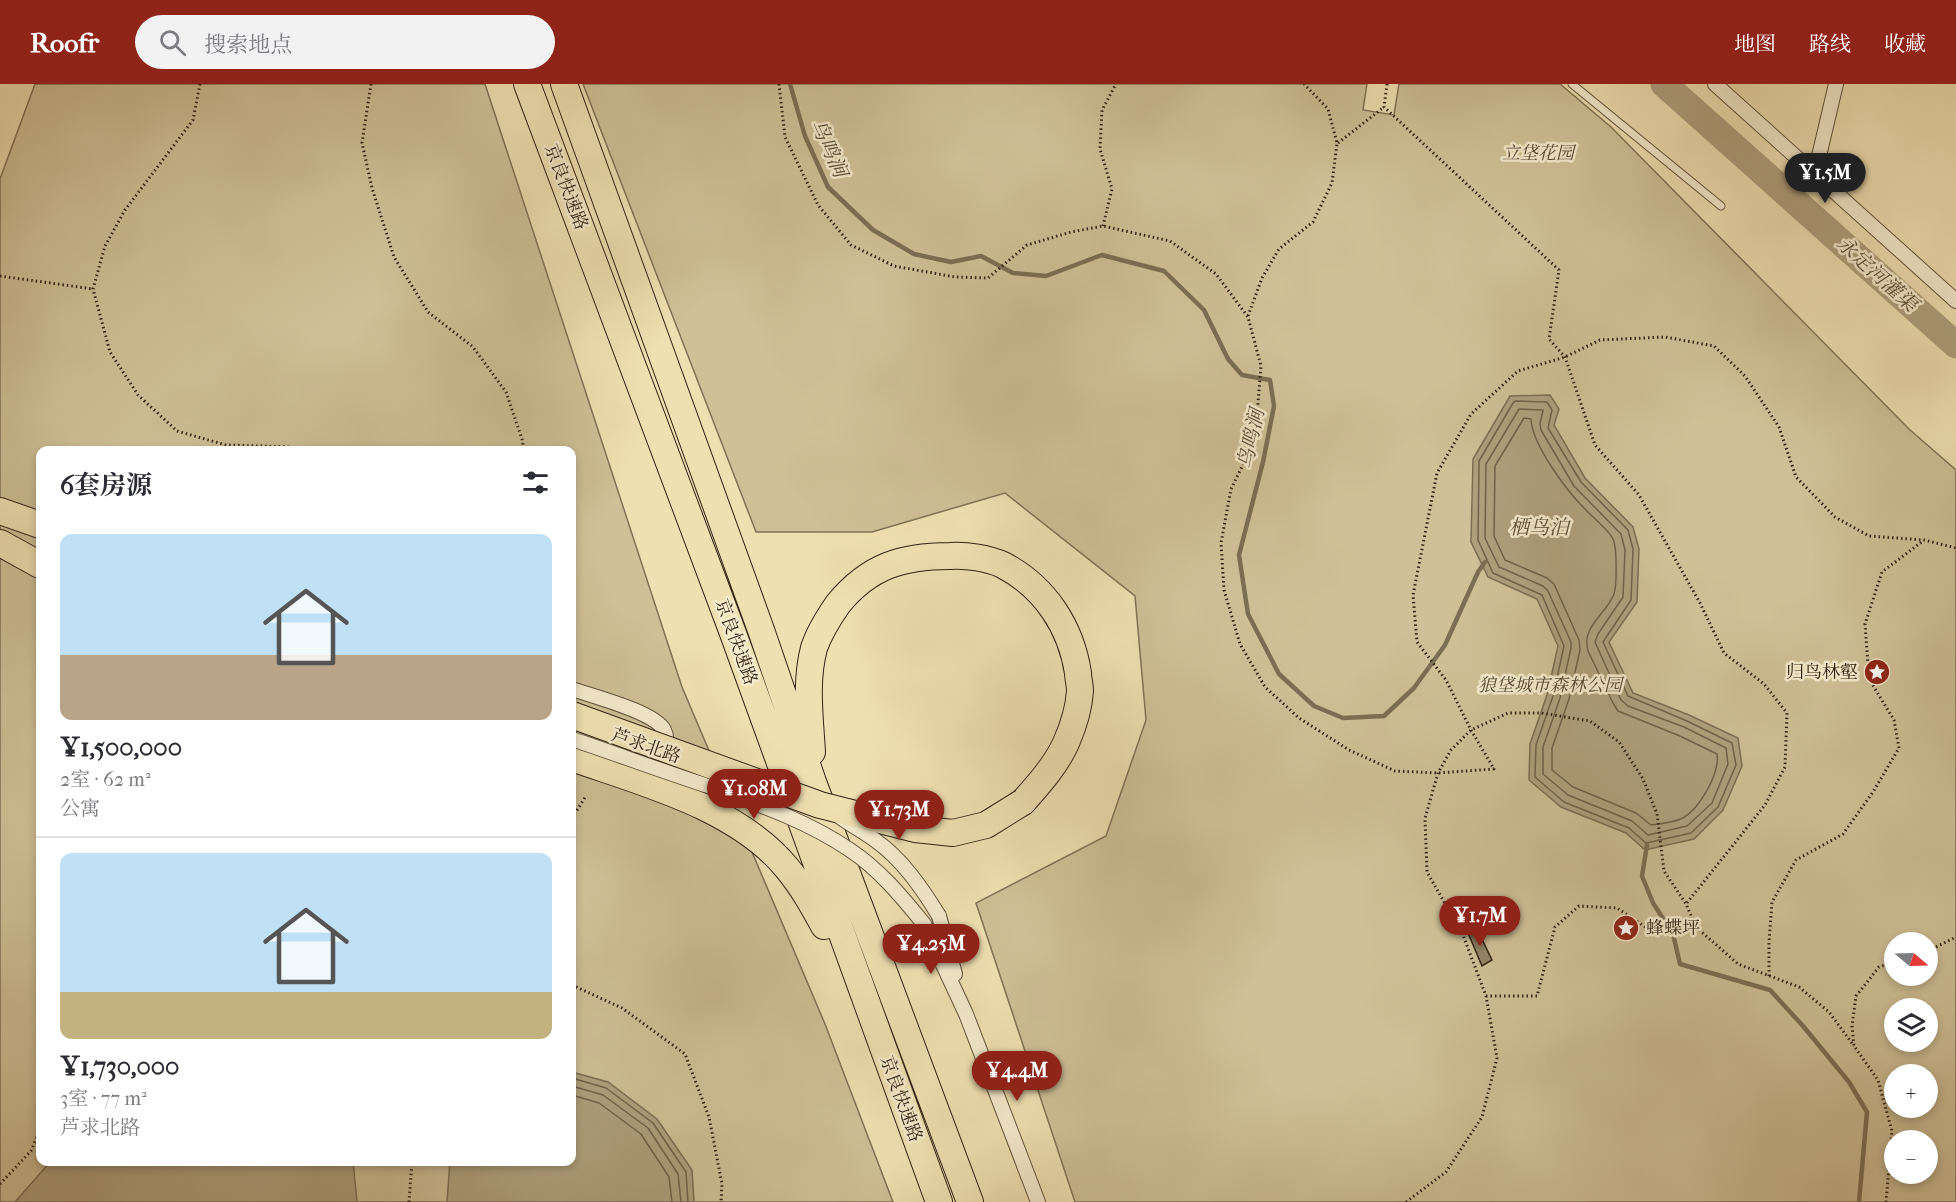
<!DOCTYPE html>
<html lang="zh">
<meta charset="utf-8">
<style>
:root{--surface:#fff;--page:#f2f2f3;--text:#2b2b33;--muted:#7c7c81;--line:#e1e1e2;--accent:#8f2418}
body{margin:0;font-family:"IM FELL French Canon","Noto Serif SC",serif;background:var(--page);color:var(--text);height:100vh;display:flex;flex-direction:column;font-size:22px;white-space:nowrap}
*{box-sizing:border-box;margin:0}
p{font-size:20px;color:var(--muted)}
.icon{flex:none;width:33px;height:33px;fill:none;stroke:currentColor;stroke-width:2;stroke-linecap:round;stroke-linejoin:round}
.map{position:relative;flex:1;overflow:hidden}
.sheet{position:absolute;left:36px;top:362px;width:540px;height:720px;display:flex;flex-direction:column;background:var(--surface);border-radius:12px;box-shadow:0 3px 9px #0003}
.sheet>*{flex:none}
.needle{width:39px;rotate:109deg}
.buttons{position:absolute;left:1884px;top:848px;display:grid;gap:12px}
.buttons a{display:grid;place-items:center;width:54px;height:54px;border-radius:50%;background:var(--surface);box-shadow:0 3px 9px #0003;font-size:30px}
.price{position:absolute;translate:-50% -51px;padding:0 14px;border-radius:21px;background:var(--accent);color:#fff;font-size:20px;line-height:39px;filter:drop-shadow(0 2px 3px #0008)}
.price::after{content:'';position:absolute;left:50%;top:36px;width:18px;height:14px;margin-left:-9px;background:inherit;clip-path:polygon(0 0,100% 0,50% 100%)}
.price.selected{background:#222;color:#fff}
ul{padding:0;list-style:none}
li{display:grid;align-content:center;gap:12px;height:318px;padding:0 24px}
li+li{border-top:2px solid var(--line)}
li span{display:grid;place-items:center;height:186px;border-radius:12px;color:#555}
li>.icon{margin-inline-start:auto}
span .icon{width:108px;height:108px;fill:#fffc;stroke-width:1}
li b{font-size:26px}
h2{display:flex;justify-content:space-between;align-items:center;height:72px;padding:0 24px;font-size:26px}
header{display:flex;align-items:center;gap:36px;box-sizing:border-box;height:84px;padding:0 30px;background:var(--accent);color:#fff}
header strong{font-size:28px}
nav{display:flex;gap:33px;margin-inline-start:auto;font-size:21px}
.search{width:420px;height:54px;background:var(--page);display:flex;align-items:center;gap:15px;box-sizing:border-box;padding:0 21px;border-radius:33px;color:var(--muted);font-size:22px}
.map>svg:first-child{display:block}
.green{fill:#cfc097;stroke:#807256;stroke-width:1.5;fill-rule:evenodd}
.water{fill:#aea07d;stroke:#7c6e53;stroke-width:1.5}
.lines{fill:none;stroke-linecap:round;stroke-linejoin:round}
.shore{stroke:#706249;stroke-width:1.5}
.stream{stroke:#7c6e53;stroke-width:4.5}
.river{stroke:#aea07d;stroke-width:27}
.building{fill:#948567;stroke:#312315;stroke-width:1.5}
.lane-casing{stroke:#60523c;stroke-width:9}
.street-casing{stroke:#60523c;stroke-width:16}
.highway-casing{stroke:#312315;stroke-width:28}
.path{stroke:#312315;stroke-width:3;stroke-dasharray:1.5 3;stroke-linecap:butt}
.lane{stroke:#f5ebcd;stroke-width:7}
.street{stroke:#f5ebcd;stroke-width:14}
.highway{stroke:#efe0b2;stroke-width:26}
.street-bridge-casing{stroke:#60523c;stroke-width:16;stroke-linecap:butt}
.highway-bridge-casing{stroke:#312315;stroke-width:28;stroke-linecap:butt}
.street-bridge{stroke:#f5ebcd;stroke-width:14}
.highway-bridge{stroke:#efe0b2;stroke-width:26}
.labels{text-anchor:middle;dominant-baseline:central;stroke-width:5;stroke-linejoin:round;paint-order:stroke}
.park-label{font-size:18px;font-style:italic;fill:#584a36;stroke:#f5ebcd}
.street-label{font-size:18px;fill:#312315;stroke:#f5ebcd}
.poi-label{font-size:18px;fill:#312315;stroke:#f5ebcd;text-anchor:end}
.water-label{font-size:20px;font-style:italic;fill:#5d4f39;stroke:#f5ebcd}
</style>
<header>
<strong>Roofr</strong>
<div class="search"><svg class="icon" aria-label="search" viewBox="0 0 24 24"><circle cx="10" cy="10" r="6"/><path d="M15 15l6 6"/></svg>搜索地点</div>
<nav><a>地图</a><a>路线</a><a>收藏</a></nav>
</header>
<div class="map">
<svg width="1956" height="1118" viewBox="0 0 1956 1118">
<rect width="100%" height="100%" fill="#efe0b2"/>
<filter id="stains"><feTurbulence type="fractalNoise" baseFrequency=".00333" numOctaves="4"/><feColorMatrix values="0 0 0 0 .2 0 0 0 0 .09 0 0 0 0 .02 0 0 0 .5 -.17"/></filter>
<radialGradient id="worn" r=".72"><stop offset=".6" stop-color="#630" stop-opacity="0"/><stop offset="1" stop-color="#630" stop-opacity=".3"/></radialGradient>
<path class="green" d="M35 0H485L682 603 825 940 893 1118H0V95ZM40 366H572V1077H40Z
M583 0H1367L1363 26 1394 31 1399 0H1560L1611 43 1909 345 1956 386V1118H1075L976 819 1106 752 1146 636 1135 512 1005 409 872 448H756ZM1894 858H1928V891H1894ZM1894 924H1928V957H1894ZM1894 990H1928V1023H1894ZM1894 1056H1928V1089H1894Z"/>
<path class="water" d="M1550 311 1559 325 1554 341 1585 394 1633 443 1639 465 1637 518 1609 558 1633 609 1689 631 1738 654 1742 682 1723 726 1694 755 1645 766 1626 749 1561 723 1529 696 1530 660 1547 611 1558 562 1537 515 1488 493 1471 458 1473 375 1510 312Z
M572 988 608 998 657 1035 692 1086 694 1118H447L450 1077H572Z
M51 1077H353L357 1118H15Z"/>
<g class="lines">
<path class="shore" d="M1515 317 1547 318 1552 326 1548 344 1581 398 1628 446 1633 465 1631 516 1603 558 1628 612 1687 637 1732 659 1736 681 1718 723 1691 749 1646 759 1629 744 1564 718 1535 693 1536 661 1553 612 1564 562 1542 511 1493 489 1478 456 1479 377 1513 319Z
M1519 325 1543 326 1540 340 1541 346 1574 402 1621 450 1625 466 1623 513 1598 550 1595 558 1621 616 1628 622 1684 643 1726 664 1728 680 1712 719 1687 742 1648 751 1632 737 1568 711 1543 690V663L1560 614 1571 564V558L1548 507 1543 502 1499 483 1485 454 1486 380Z
M1524 334 1531 335C1532 361 1567 407 1585 425 1592 433 1609 446 1613 455 1617 463 1617 502 1614 510 1606 531 1581 542 1588 567L1613 619 1618 627 1680 652 1717 670C1720 689 1700 724 1683 734 1675 738 1660 740 1651 741L1636 729 1573 703 1552 686V664L1569 615 1580 566 1579 556 1554 500 1547 494 1505 476 1494 452 1495 382Z
M572 994 606 1004 653 1039 686 1088 688 1118
M572 1002 603 1011 648 1044 678 1090 681 1118
M572 1011 599 1019 641 1050 669 1093 672 1118"/>
<path class="stream" d="M790 0 805 52 828 103 873 146 914 170 951 178 981 172 1013 189 1046 192 1102 171 1164 187 1204 226 1228 275 1242 291 1270 296 1274 322 1263 378 1239 471 1248 530 1279 590 1314 622 1343 634 1384 632 1414 604 1445 561 1478 488 1485 478
M1647 761 1642 792 1653 819 1673 850 1680 880 1770 906 1803 942 1849 998 1867 1028 1859 1118"/>
<path class="river" d="M1664 0 1956 261"/>
</g>
<path class="building" d="M1477 845 1492 876 1482 882 1468 849Z"/>
<g class="lines">
<g class="lane-casing">
<path id="lane" d="M1572 0 1721 122"/>
</g>
<g class="street-casing">
<path id="street" d="M1715 0 1956 217
M1815 89 1836 0
M572 605C592 612 655 628 664 646 668 654 666 662 664 669 661 677 654 686 645 688
M939 832 955 890
M924 840 966 930 1038 1118"/>
</g>
<g class="highway-casing">
<path id="highway" d="M527 0 734 552 939 1118
M564 0 761 546 813 698 970 1118
M0 427 40 441
M0 459 40 481
M812 668C810 633 805 598 814 564 819 549 829 533 838 520 869 482 902 472 950 472 967 471 988 474 1003 481 1045 503 1071 543 1078 589 1078 594 1080 601 1080 607 1079 624 1073 643 1066 659 1056 681 1039 700 1023 718
M572 674C643 699 737 723 787 784 802 802 813 822 824 842"/>
</g>
<path class="path" d="M200 0 193 36 125 126 105 162 93 205 110 268 138 311 177 347 226 361 291 363 300 366
M371 0 362 59 372 104 394 173 428 228 473 263 506 308 523 358 522 366
M779 0 785 53 818 121 851 161 894 182 955 193 988 194 1027 161 1071 148 1103 142 1170 157 1216 190 1248 233 1261 282 1255 356 1231 405 1221 459 1224 506 1240 560 1265 603 1299 634 1349 666 1395 687 1438 689 1494 685 1471 646 1446 596 1417 558 1413 511 1437 389 1471 330 1518 287 1565 273 1600 256 1665 253 1714 262 1745 292 1779 343 1796 393 1835 433 1869 452 1924 456 1956 464
M1387 0 1384 23 1559 186 1549 255 1565 273 1595 361 1639 411 1700 519 1724 569 1764 600 1787 629 1785 683 1765 721 1686 820
M1338 59 1384 23
M1103 142 1112 105 1100 65 1102 26 1116 0
M0 192 93 205
M1248 232 1262 194 1279 165 1313 138 1332 99 1337 59 1328 25 1304 0
M572 573 574 588
M572 734 586 712
M1928 867 1956 853
M1769 892V858L1772 818 1796 776 1843 750 1873 708 1899 664 1894 636 1869 595 1865 540 1882 488 1923 457
M572 901 622 924 685 970 709 1033 722 1100 721 1118
M1486 912H1537L1555 843 1579 822 1617 824 1647 844 1694 837
M0 1100 31 1067 40 1045
M409 1118 412 1077
M1406 1118 1446 1088 1482 1033 1497 974 1486 912 1463 851 1427 788 1425 734 1438 689 1451 666 1471 646 1508 629H1541L1590 637 1619 658 1643 695 1657 730 1664 787 1686 820 1696 843 1738 880 1799 903 1829 928 1854 962
M1886 1118 1892 1047 1878 996 1854 962 1852 942 1856 912 1879 883 1894 878"/>
<use href="#lane" class="lane"/>
<use href="#street" class="street"/>
<use href="#highway" class="highway"/>
<g class="street-bridge-casing">
<path id="street-bridge" d="M572 655C616 670 660 686 705 701 755 719 806 736 850 766 880 786 902 813 924 840
M840 733C851 741 864 748 875 756 902 775 922 804 939 832"/>
</g>
<g class="highway-bridge-casing">
<path id="highway-bridge" d="M572 631 820 721 915 745 953 749 986 741 1023 718"/>
</g>
<use href="#street-bridge" class="street-bridge"/>
<use href="#highway-bridge" class="highway-bridge"/>
</g>
<defs>
<g id="sight-disc" transform="scale(1.35)"><circle r="9.5" fill="#8f2418" stroke="#f5ebcd"/><path d="M0-6L1.8-2.2L6-1.7L2.9 1.2L3.7 5.4L0 3.3L-3.7 5.4L-2.9 1.2L-6-1.7L-1.8-2.2Z" fill="#fff"/></g>
</defs>
<g fill-rule="evenodd">
<use href="#sight-disc" x="1877" y="588"/>
<use href="#sight-disc" x="1626" y="844"/>
</g>
<g class="labels">
<g class="park-label">
<text x="1538" y="69">立垡花园</text>
<text x="1550" y="601">狼垡城市森林公园</text>
</g>
<g class="street-label">
<text transform="translate(566 103) rotate(69)">京良快速路</text>
<text transform="translate(736 558) rotate(70)">京良快速路</text>
<text transform="translate(646 662) rotate(19)">芦求北路</text>
<text transform="translate(901 1015) rotate(70)">京良快速路</text>
</g>
<g class="poi-label">
<text x="1858" y="588">归鸟林壑</text>
<text x="1646" y="844" text-anchor="start">蜂蝶坪</text>
</g>
<g class="water-label">
<text transform="translate(829 64) rotate(66)">鸟鸣涧</text>
<text transform="translate(1877 190) rotate(42)">永定河灌渠</text>
<text transform="translate(1251 355) rotate(-78)">鸟鸣涧</text>
<text x="1539" y="443">栖鸟泊</text>
</g>
</g>
<rect width="100%" height="100%" filter="url(#stains)"/>
<rect width="100%" height="100%" fill="url(#worn)"/>
</svg>
<div class="buttons">
<a><svg class="needle" viewBox="-14 -14 28 28"><path d="M0-13l5 13h-10z" fill="#e53935"/><path d="M0 13l5-13h-10z" fill="#7c7c81"/></svg></a>
<a><svg class="icon" aria-label="layers" viewBox="0 0 24 24"><path d="M12 4l9 5-9 5-9-5zM3 14l9 5 9-5"/></svg></a>
<a>+</a>
<a>−</a>
</div>
<b class="price selected" style="left:1825px;top:120px">¥1.5M</b>
<b class="price" style="left:754px;top:736px">¥1.08M</b>
<b class="price" style="left:899px;top:757px">¥1.73M</b>
<b class="price" style="left:1480px;top:863px">¥1.7M</b>
<b class="price" style="left:931px;top:891px">¥4.25M</b>
<b class="price" style="left:1017px;top:1018px">¥4.4M</b>
<section class="sheet">
<h2>6套房源<svg class="icon" aria-label="filters" viewBox="0 0 24 24"><path d="M4 7h16M4 17h16"/><circle cx="9" cy="7" r="2"/><circle cx="15" cy="17" r="2"/></svg></h2>
<ul>
<li><span style="background:linear-gradient(#bfe0f5 65%,#b9a48a 0)"><svg class="icon" aria-label="home" viewBox="0 0 24 24"><path d="M3 11l9-7 9 7M6 9v11h12V9"/></svg></span><div><b>¥1,500,000</b><p>2室 · 62 m²</p><p>公寓</p></div></li>
<li><span style="background:linear-gradient(#bfe0f5 75%,#c2b280 0)"><svg class="icon" aria-label="home" viewBox="0 0 24 24"><path d="M3 11l9-7 9 7M6 9v11h12V9"/></svg></span><div><b>¥1,730,000</b><p>3室 · 77 m²</p><p>芦求北路</p></div></li>
</ul>
</section>
</div>
